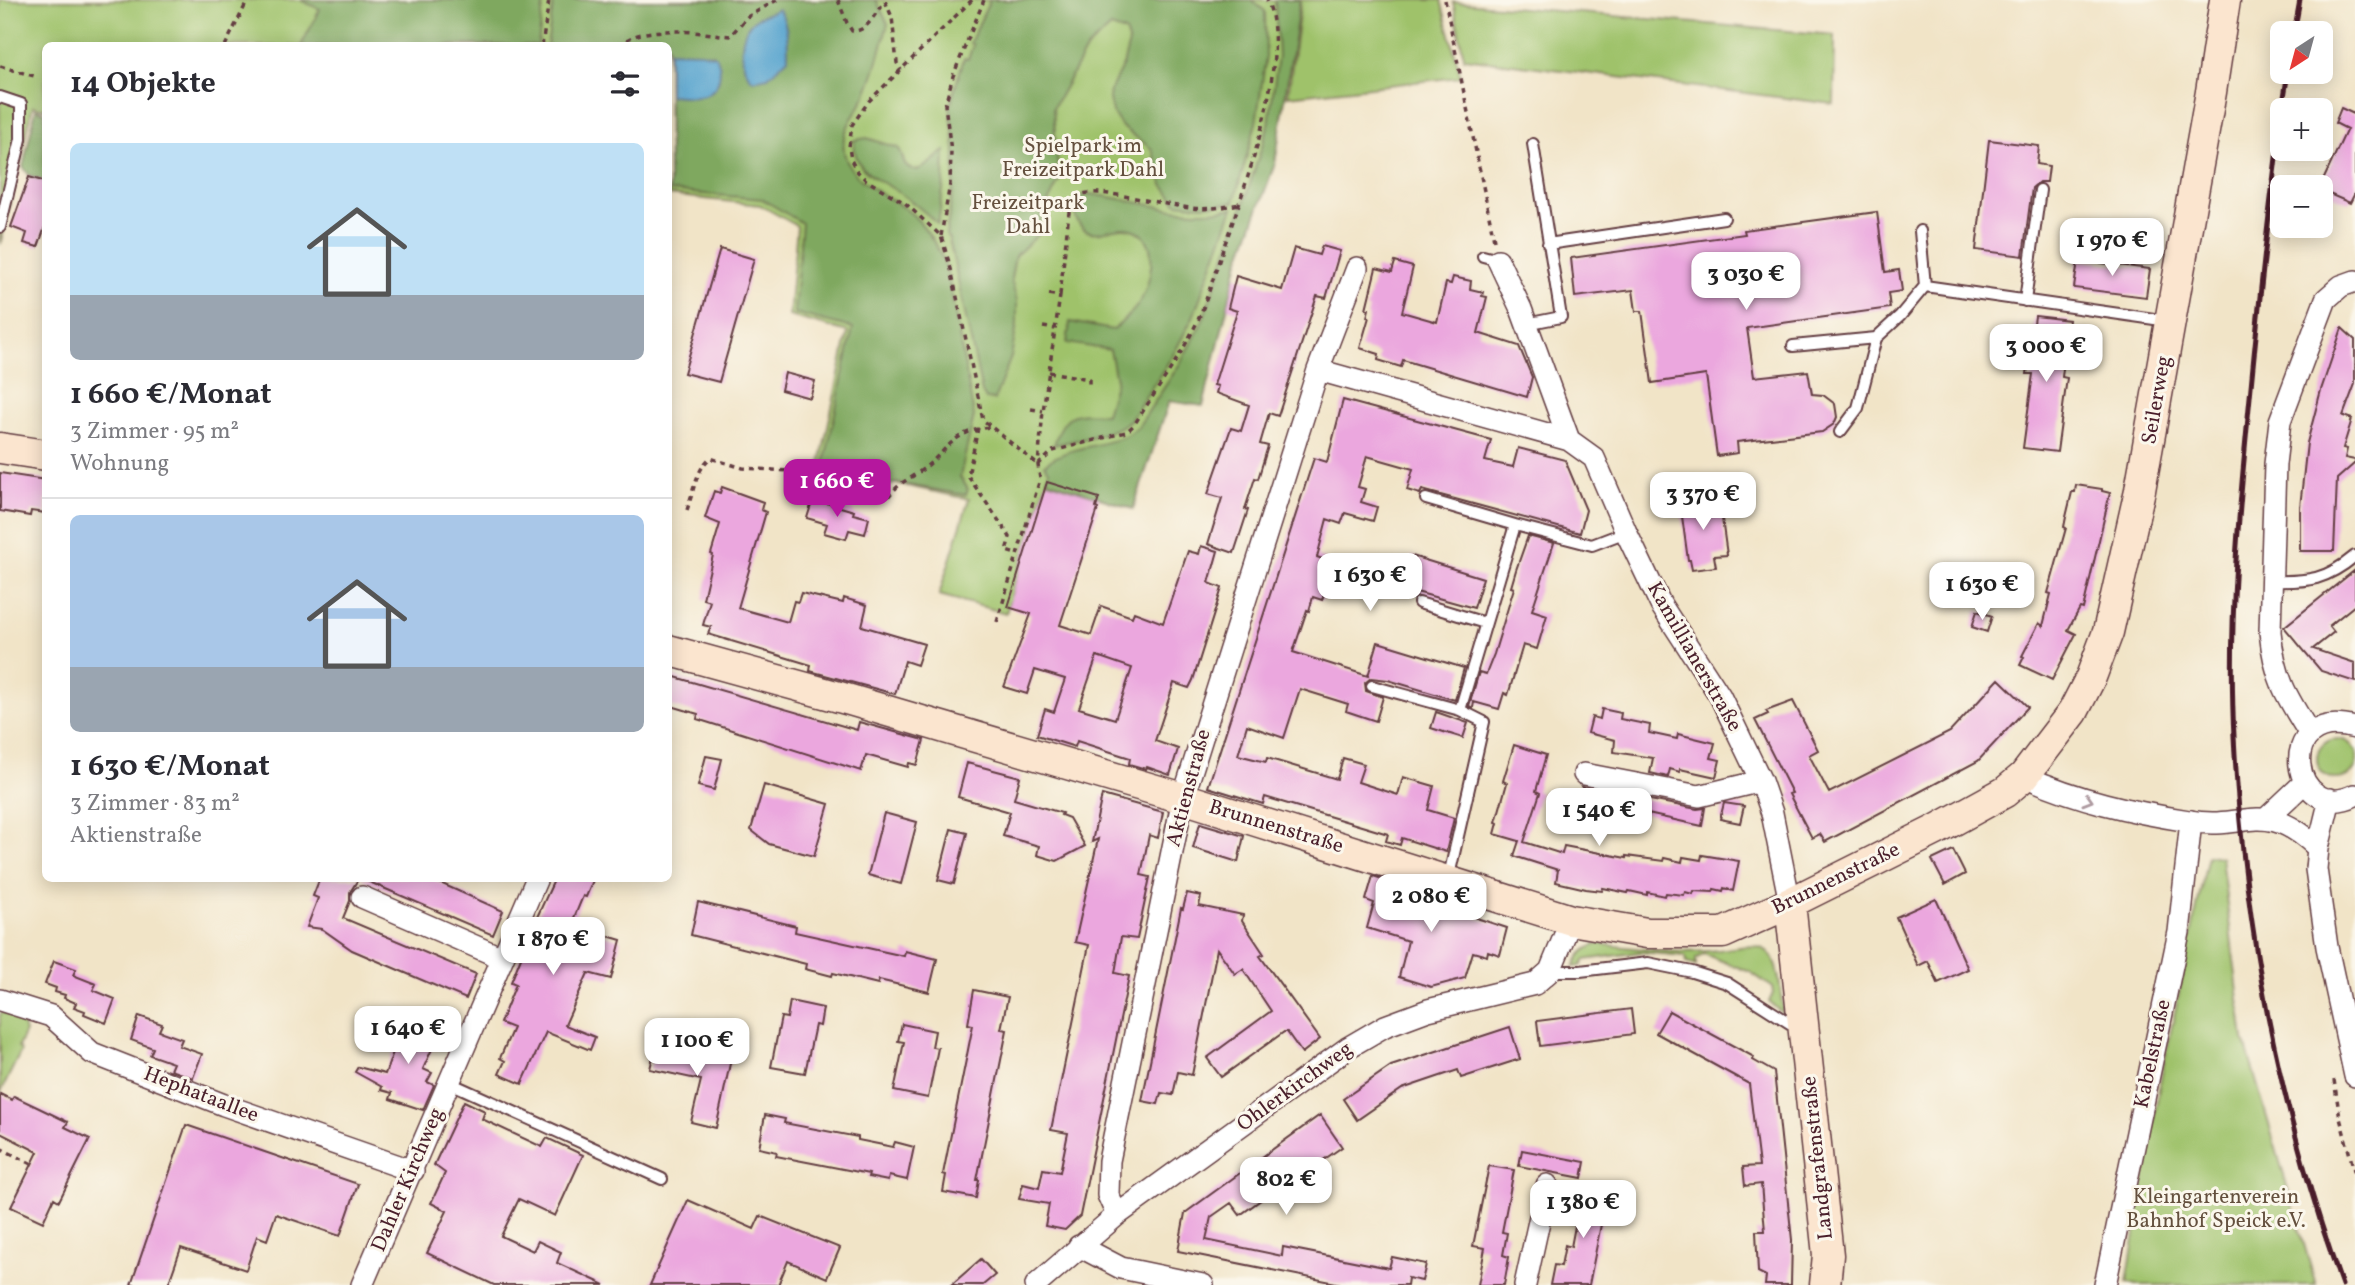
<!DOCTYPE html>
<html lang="de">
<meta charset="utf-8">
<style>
:root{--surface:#fff;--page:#f2f2f3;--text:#2b2b33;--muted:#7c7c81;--line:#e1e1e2;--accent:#b5179e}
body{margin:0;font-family:Vollkorn,serif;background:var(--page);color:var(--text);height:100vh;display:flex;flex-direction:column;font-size:26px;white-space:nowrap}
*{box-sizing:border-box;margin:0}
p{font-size:23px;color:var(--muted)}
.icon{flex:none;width:38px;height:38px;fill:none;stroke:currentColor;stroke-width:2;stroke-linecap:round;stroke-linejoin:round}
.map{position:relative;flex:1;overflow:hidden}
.panel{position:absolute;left:42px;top:42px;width:630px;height:840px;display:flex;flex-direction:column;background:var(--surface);border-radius:10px;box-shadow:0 4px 18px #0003}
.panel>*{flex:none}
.needle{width:46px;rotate:216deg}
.buttons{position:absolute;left:2270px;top:21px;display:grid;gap:14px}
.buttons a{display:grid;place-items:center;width:63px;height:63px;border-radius:10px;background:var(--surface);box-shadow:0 4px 18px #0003;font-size:35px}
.price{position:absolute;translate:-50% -60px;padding:0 16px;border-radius:14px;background:#fff;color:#222;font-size:23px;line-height:46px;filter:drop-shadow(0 2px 4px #0008)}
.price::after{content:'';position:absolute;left:50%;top:42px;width:21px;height:16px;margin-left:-10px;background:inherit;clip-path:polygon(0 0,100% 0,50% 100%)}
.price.selected{background:var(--accent);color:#fff}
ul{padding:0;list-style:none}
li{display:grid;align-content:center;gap:14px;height:371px;padding:0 28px}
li+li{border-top:2px solid var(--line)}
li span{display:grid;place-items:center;height:217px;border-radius:10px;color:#555}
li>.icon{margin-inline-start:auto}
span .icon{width:126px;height:126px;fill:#fffc;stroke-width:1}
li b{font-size:30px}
h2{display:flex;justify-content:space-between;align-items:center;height:84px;padding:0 28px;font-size:30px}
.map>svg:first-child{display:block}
.green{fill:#9fc26b;stroke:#74704b;stroke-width:2}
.forest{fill:#7fa85f;stroke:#646445;stroke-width:2}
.water{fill:#55a3ce;stroke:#50617c;stroke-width:2}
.building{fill:#eba7de;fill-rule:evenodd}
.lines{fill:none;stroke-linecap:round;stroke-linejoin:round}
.lane-casing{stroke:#633d42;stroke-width:14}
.street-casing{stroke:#633d42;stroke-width:24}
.secondary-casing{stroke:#633d42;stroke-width:33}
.path{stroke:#633d42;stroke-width:3.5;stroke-dasharray:5 5;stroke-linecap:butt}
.lane{stroke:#fff;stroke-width:10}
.street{stroke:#fff;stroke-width:21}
.secondary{stroke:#fbe5cf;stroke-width:30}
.rail{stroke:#4a1f2b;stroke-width:5}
.oneway{stroke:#ae9aa0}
.labels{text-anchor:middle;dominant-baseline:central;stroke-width:6;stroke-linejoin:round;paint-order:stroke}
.park-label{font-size:21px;fill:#64503e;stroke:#fbf7ec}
.street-label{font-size:21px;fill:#4a1f2b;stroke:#fbf7ec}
</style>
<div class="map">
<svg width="2355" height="1285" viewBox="0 0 2355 1285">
<rect width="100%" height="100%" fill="#fbf7ec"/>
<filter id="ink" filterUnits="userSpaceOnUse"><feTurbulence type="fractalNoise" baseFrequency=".0143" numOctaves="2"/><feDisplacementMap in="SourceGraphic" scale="14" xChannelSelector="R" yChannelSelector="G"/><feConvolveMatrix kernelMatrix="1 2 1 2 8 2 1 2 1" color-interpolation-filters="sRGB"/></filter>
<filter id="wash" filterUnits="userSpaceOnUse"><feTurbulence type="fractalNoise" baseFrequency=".00686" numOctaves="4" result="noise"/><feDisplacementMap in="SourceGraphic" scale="28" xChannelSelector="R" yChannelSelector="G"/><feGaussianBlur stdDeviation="1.57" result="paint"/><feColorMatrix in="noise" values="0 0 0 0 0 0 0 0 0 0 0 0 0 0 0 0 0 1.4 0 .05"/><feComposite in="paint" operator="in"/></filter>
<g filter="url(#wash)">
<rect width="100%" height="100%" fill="#f1e4c7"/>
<path class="green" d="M0 0H1300L1275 163 1238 264 1203 406 1169 401 1133 509 1047 481 1006 613 939 595 969 499 902 485 818 473 848 332 789 316 797 226 760 205 669 195 668 46H46L45 109 33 106 0 245Z
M1301 0H1441L1461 77 1288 96Z
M1453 2 1835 35 1834 104 1464 58Z
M2317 759a20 20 0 1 1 40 0a20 20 0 1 1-40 0Z
M2208 855 2221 857 2244 1039 2316 1285H2135L2127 1282 2160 1083Z
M1599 944C1638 948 1680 955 1719 950 1734 948 1755 942 1767 951 1780 962 1781 998 1783 1014L1769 1002 1773 993 1772 987 1750 972 1704 954 1696 959V966L1686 963 1685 956 1640 952 1585 960 1581 966 1574 967C1579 954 1586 947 1599 944Z
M3 1012 21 1019 25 1032 18 1047 21 1051 0 1094V1014Z"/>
<path class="forest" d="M300 0H544L538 45 301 46 320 9Z
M554 0H876L888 24C881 47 875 78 863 100 857 113 847 122 844 138 838 182 888 192 914 216 930 232 939 249 947 270L974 416 960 477 968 489 966 495 896 483 880 489 823 470 853 328 794 313 802 223 762 199 669 191V95L710 93 719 80 713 54 669 51 668 46H547Z
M990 0H1251L1265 11 1266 56 1256 123 1234 202C1214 206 1197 206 1177 203L1163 185 1152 149 1122 127 1112 112 1109 99 1110 91 1123 65 1129 43 1125 32 1111 27 1087 48 1053 108 1059 181 1042 214 1040 233 1015 256 1011 279 1017 301V325L1011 357 994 400 986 399 982 392 949 239 946 235 954 184 955 150 950 105 964 58 968 59 973 45 970 43Z
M1275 0H1300L1275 163 1238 264 1203 406 1169 401 1133 509 1047 480 1049 470 1044 465C1070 442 1112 450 1138 427L1181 362 1202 322 1244 203 1269 124 1278 56Z
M36 109 45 112V182L29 175 23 167Z
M867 138 898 148C903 153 902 159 905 164 916 181 935 157 945 151L944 183 938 224C925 212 912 201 898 192 875 176 854 174 854 140Z
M1090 194C1137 200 1185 218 1233 208L1193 317 1173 355 1130 420C1111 436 1078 439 1054 445 1064 411 1074 412 1106 414L1116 380 1110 350 1067 343 1070 322 1113 330C1123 321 1132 314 1139 303 1151 285 1161 241 1135 230 1118 223 1102 237 1087 231 1077 226 1075 214 1071 204L1081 196Z"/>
<path class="water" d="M778 9C788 21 788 42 788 58L768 77 753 80C739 68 738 35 752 22 758 15 769 14 778 9Z
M669 51 702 52 716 56C723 69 721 90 704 95 694 98 679 96 669 95Z"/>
<g id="blocks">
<path class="building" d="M2341 108 2354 114 2355 111V193L2350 203 2320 190V187L2347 129 2335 123Z
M1989 140 2039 146 2037 164 2049 166 2047 182H2039L2032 188 2023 256 1976 250Z
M29 177 46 182V224L38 247 24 243 27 233 11 227Z
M1877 212 1885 272 1899 270 1902 291 1888 293 1890 308 1747 328 1754 377 1808 371 1812 394 1823 395 1835 404 1837 417 1834 424 1822 432 1737 442 1738 453 1717 456 1706 375 1652 383 1642 311H1636L1633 290 1575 297 1571 258 1745 234 1744 230Z
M1322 246 1340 251 1337 261 1326 298 1317 296 1278 416 1269 413 1260 444 1268 446 1258 479 1255 478 1245 509 1248 510 1234 553 1208 544 1222 498 1208 494 1231 428 1241 431 1249 405 1216 393 1218 386 1214 385 1237 311 1228 308 1236 276 1282 290 1294 248 1319 255Z
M720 249 754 259 719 382 684 373Z
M2078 260 2150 269 2146 297 2074 288Z
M1395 262 1413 267 1402 312 1437 322 1446 283 1451 284 1453 277 1471 281 1470 289 1483 292 1482 296 1487 297 1478 333 1519 346 1532 377 1527 397 1403 360 1401 367 1378 360 1379 354 1360 348 1369 317H1367L1369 309H1366L1376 268 1392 272Z
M2035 316 2069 320 2062 377 2067 378 2057 452 2023 448 2033 374H2027Z
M2342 328 2355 340V384L2343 416 2352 419 2343 448 2347 449 2345 458 2355 460V463L2337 479 2334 551H2300V507L2307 443 2321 390Z
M785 373 815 381 810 398 781 390Z
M1343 400 1491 440 1485 461 1513 467 1518 448 1565 460 1586 510 1580 533 1422 490 1420 494 1407 490 1413 469 1367 456 1358 487 1365 489 1361 502 1377 507 1373 521 1345 513 1341 524 1327 519 1317 557 1334 563 1322 600 1313 597 1309 611 1307 610 1293 652 1368 676 1378 642 1464 668 1455 700 1388 680 1371 678 1365 683 1366 691 1383 697 1376 721 1346 711 1348 704 1300 689 1284 738 1247 725 1238 755 1266 762 1267 758 1337 779 1343 758 1364 764 1358 782 1398 795 1403 777 1434 786 1428 810 1454 818 1446 852 1402 838 1400 845 1386 841 1388 834 1265 797 1263 804 1208 787 1314 458 1327 462Z
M0 473 46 480V513L31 511 30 516 0 511Z
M1047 482 1099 498 1096 508 1098 509 1060 625 1091 635 1101 606 1132 617 1134 612 1163 623 1188 551 1199 554 1201 546 1218 551 1209 583 1222 588 1193 680 1189 688 1174 683 1155 741 1178 749 1170 775 1147 767 1146 769 1129 764 1130 758 1077 741 1075 747 1037 735 1045 709 1054 712 1065 679 1035 670 1027 694 1004 687 1031 614 1008 607ZM1097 656 1132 668 1115 719 1079 708Z
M2076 485 2102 489V491L2110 493 2083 609 2080 608 2068 630 2076 634 2052 680 2020 665 2024 657 2022 656 2039 623 2043 626 2051 594 2048 593 2066 528 2064 527 2066 517 2072 492H2075Z
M722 487 763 502 761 510 766 512 738 608 788 622 794 601 798 602 801 593 843 603 844 598 867 605 862 626 924 644 917 665 905 661 895 694 810 671 811 665 708 634 711 627 703 625 710 601 703 599 713 555 711 554 720 524 705 518 714 491 720 493Z
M1706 495 1708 506 1720 504 1727 555 1714 556 1716 567 1692 570 1690 560H1688L1681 509H1684L1682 498Z
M813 499 854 511 853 514 869 518 865 534 849 530 846 539 824 533 827 524 807 518Z
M1528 536 1554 543 1532 610 1547 615 1537 649 1523 645 1508 695 1504 693 1499 709 1474 702 1473 708 1469 706 1479 672 1486 674 1494 654 1514 588 1511 587 1516 570Z
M1412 556 1483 578 1474 608 1402 588Z
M2355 570V605L2329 626 2334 632 2313 649 2355 663V682L2321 671 2284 627Z
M1977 611 1992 616 1987 632 1972 627Z
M668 675 857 730 859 722 924 740 917 765 909 763 908 767 866 755 861 771 697 719 698 714 668 705Z
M1999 679 2028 707 1978 761 1825 842 1820 834 1812 838 1789 794 1792 793 1755 720 1768 714 1766 711 1793 701 1818 750 1809 755 1829 793 1950 732Z
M1602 709 1621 713 1620 719 1650 725 1649 733 1677 739 1678 734 1715 743 1711 758 1720 760 1716 777 1680 769V772L1670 769 1668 777 1650 773 1653 758 1614 752 1615 740 1588 733 1592 717 1600 719Z
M1436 712 1468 723 1463 738 1431 728Z
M1514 745 1546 755 1536 791 1540 793 1524 842 1562 854 1564 846 1626 858V856L1663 861 1664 858 1682 862 1683 857 1701 860 1702 855 1739 861 1733 891 1724 888 1723 891 1714 889 1713 892 1694 891 1693 894 1685 892 1684 895 1666 893 1665 896 1647 892V895L1629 891 1628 893 1603 888 1602 891 1586 889 1556 882 1558 870 1514 856 1519 841 1495 834 1498 823 1496 822 1507 783 1503 781Z
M706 756 722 759 714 790 698 786Z
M967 763 1020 777 1014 799 1062 813 1061 815 1069 818 1085 846 1057 861 1037 855 1039 846 1003 836 1010 812 958 797Z
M764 785 829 804 814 856 769 844 751 830Z
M1582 787 1697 809 1705 808 1702 826 1580 799Z
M1102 795 1163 812 1158 838 1149 835 1141 875 1150 877 1137 939 1121 937 1115 973 1129 976 1080 1216 1065 1230 1045 1226 1049 1204 1019 1199 1023 1184 1039 1188 1043 1169 1060 1172 1068 1133 1051 1130 1089 945 1075 942 1098 839 1092 842Z
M1724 803 1744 806 1740 823 1720 819Z
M884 813 917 822 901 884 868 875Z
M1200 823 1244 836 1238 862 1193 848Z
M951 829 967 833 954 884 938 880Z
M1953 850 1965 874 1945 885 1932 860Z
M1373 876 1411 888 1409 896 1507 928 1500 955 1488 951 1487 956 1473 952 1465 978 1431 987 1399 977 1408 941 1367 928 1374 903 1366 900Z
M320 878H359L350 892V901L343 918 476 974 466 999 352 950 322 929 307 927 318 898 313 896Z
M360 878H429L503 911 493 935Z
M555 878H594L586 897 583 896 571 925 621 940 611 979 588 973 565 1025 595 1037 590 1050 546 1032 522 1084 499 1074 505 1061 500 1058 513 1028 500 1023 516 984 511 982 522 955 520 954Z
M1187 893 1201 896 1199 906 1243 915 1242 921 1264 954 1260 956 1320 1039 1302 1053 1287 1032H1284L1221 1077 1207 1058 1271 1011 1243 969 1235 974 1217 949 1192 1075 1178 1072 1173 1095 1161 1093 1158 1104 1142 1101 1181 908 1183 909Z
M1936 899 1968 969 1938 983 1928 961 1918 966 1896 917Z
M698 902 796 926 795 932 904 956 905 951 937 959 929 992 879 980 878 984 833 973 832 976 805 969 806 964 691 935Z
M54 961 76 969 73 975 96 984 93 990 115 999 106 1023 84 1014 85 1011 74 1007 76 1003 64 998 65 995 55 992 56 988 45 984Z
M974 990 1008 997 1001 1029 1007 1030 977 1180H979L976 1198 943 1192 946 1175 943 1174 973 1025 968 1024Z
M790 1001 823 1008 820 1026 815 1025 805 1073 771 1067 781 1017 787 1018Z
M1631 1009 1634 1034 1540 1046 1537 1021Z
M1669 1011 1754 1057 1753 1060 1774 1072 1792 1240 1791 1285H1765L1766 1276 1758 1272 1756 1231H1765L1761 1184 1745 1186 1743 1167 1759 1166 1749 1084 1656 1033Z
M139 1016 162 1024 159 1031 182 1039 179 1046 202 1054 193 1078 170 1070 173 1063 150 1055 153 1048 131 1040Z
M414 1017 441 1029 423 1069 432 1073 427 1082 434 1085 423 1110 390 1099 392 1093 381 1090 382 1087 355 1072 358 1067 385 1074 403 1025 408 1028Z
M902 1024 935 1031 932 1047 938 1048 928 1098 894 1091 904 1042 898 1041Z
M1510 1027 1520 1059 1461 1078 1458 1070 1402 1089 1357 1120 1343 1099 1391 1066Z
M656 1044 731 1059 716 1128 691 1122 701 1080 650 1069Z
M0 1094 12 1100 14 1096 39 1108 68 1122 65 1127 90 1139 59 1201 54 1198 43 1222 11 1207 38 1152 0 1133Z
M464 1101 485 1111 482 1119 542 1147 547 1138 583 1155 555 1216 519 1199 501 1236 533 1251 538 1241 561 1252 557 1263 605 1285H494L427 1253 447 1211 431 1203 445 1173 434 1165Z
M765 1115 785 1119 784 1123 858 1137V1140L893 1147 895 1142 914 1147 907 1180 889 1176 888 1181 868 1177 869 1174 776 1156 777 1152 759 1148Z
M1320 1115 1342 1147 1319 1163 1321 1167 1307 1177 1302 1170 1240 1215 1231 1203 1211 1217 1206 1240 1282 1256 1283 1247 1389 1268 1392 1257 1426 1264 1422 1281 1408 1278 1407 1285H1346L1178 1251 1185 1213Z
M186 1125 358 1184 340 1236 276 1214 267 1240 257 1236 246 1270 181 1248 168 1285H131Z
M1522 1150 1585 1162 1582 1178 1519 1166Z
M1489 1166 1514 1170 1502 1232 1507 1233 1503 1255 1509 1257 1504 1285H1478L1485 1248 1473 1246Z
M1583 1184 1608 1189 1589 1285H1550L1554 1265 1561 1266 1565 1245 1571 1247Z
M688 1200 754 1229 760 1216 840 1248 827 1278 788 1261 778 1285H650Z
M981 1259 995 1275 983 1285H951Z"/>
</g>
</g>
<g filter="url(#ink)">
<use href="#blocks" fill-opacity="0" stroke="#633d42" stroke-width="2"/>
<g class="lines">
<g class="lane-casing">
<path id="lane" d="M0 97 21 104V139L0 227
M1920 231 1925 286
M1548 244 1724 218
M1483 256 1498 260
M2025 301 2040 190
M1526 324 1561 317 1533 144
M1793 346 1876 338 1900 316 1925 286 2168 321
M1840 432 1858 408 1876 338
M1426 499 1515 525
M2272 581C2309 582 2326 580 2355 556
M1419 603 1485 623
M1372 686 1460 710 1484 722 1448 880
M1460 710 1515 525 1592 545 1626 532
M1550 971H1580L1648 963 1692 972 1727 983 1799 1029
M450 1083 662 1179"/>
</g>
<g class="street-casing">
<path id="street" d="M1498 260 1521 309 1569 440 1594 458 1626 532 1661 605 1720 696 1761 781 1772 813 1790 903
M1318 370 1569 440
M2355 728C2271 706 2292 826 2355 795
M2310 734C2286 696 2275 679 2270 632L2275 464 2280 421 2326 299 2341 286 2355 281
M1584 774 1699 796 1761 781
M2024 776C2078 800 2131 812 2189 821 2249 831 2263 797 2318 848
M2330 799 2318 848 2316 869 2327 947 2355 1076
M2267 818 2304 783
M362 897 502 958
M0 1000 51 1016 92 1053 224 1105 413 1171
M1117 1215 1108 1195 1109 1161 1183 798 1318 370 1357 268
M1079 1246 1121 1268 1203 1285
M362 1285 537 878
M1036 1285 1117 1215 1349 1047 1385 1026 1428 1010 1535 984 1550 971 1571 920
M1525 1285 1547 1185
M2105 1285 2179 932 2191 821"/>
</g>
<g class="secondary-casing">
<path id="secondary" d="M0 448 46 455
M668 650 850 700 1183 798 1571 920 1647 933H1723L1790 903 1936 830 2005 792 2024 776 2073 712 2091 677 2108 632 2140 490 2211 92 2225 0
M1790 903 1828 1255 1825 1285"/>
</g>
<path class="path" d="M838 0 847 23 852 31C869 32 874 12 885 2
M972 0 869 101 852 125 849 147 851 160 857 171 866 180 905 203 941 236 951 269 983 420 1038 465
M1445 0 1494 240
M885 1 892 17 897 63 901 70
M225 46 248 0
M542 46 549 0
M619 46C642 22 699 33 730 36L747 17 777 0
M0 66 34 76
M941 236 950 184 951 151 945 105 953 76 984 0
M1060 295 1070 203C1074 199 1078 196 1083 194 1101 188 1168 206 1191 208 1208 210 1223 207 1240 204
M1043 327 1055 329
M1049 372 1089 379V384
M1031 409 1043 411
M978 428 968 476 1010 537 1006 551 1016 554
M1038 465 1053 451 1126 432 1134 425C1156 390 1181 357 1198 320 1208 297 1215 272 1223 249 1244 191 1293 57 1267 0
M687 510C693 493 696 470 710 458L743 468 789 471 830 478 889 496C900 482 906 481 919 472 949 451 950 431 992 427
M997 622 1040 479 1038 465 1043 411 1060 296 1047 294
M2334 1080 2340 1118 2355 1174
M0 1148 32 1164"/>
<use href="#lane" class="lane"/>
<use href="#street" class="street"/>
<use href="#secondary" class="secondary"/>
<path class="rail" d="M2294 33 2300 0
M2282 110 2288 72
M2282 112C2269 207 2259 302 2250 397 2239 509 2228 623 2234 736 2243 922 2279 1110 2342 1285"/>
</g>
<defs><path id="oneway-chevron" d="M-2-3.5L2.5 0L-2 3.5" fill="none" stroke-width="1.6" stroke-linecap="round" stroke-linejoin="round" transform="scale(1.75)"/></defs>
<use class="oneway" href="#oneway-chevron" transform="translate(2088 800) rotate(17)"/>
</g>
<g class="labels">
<g class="park-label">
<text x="1083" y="146">Spielpark im<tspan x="1083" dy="24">Freizeitpark Dahl</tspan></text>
<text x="1028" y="203">Freizeitpark<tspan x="1028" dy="24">Dahl</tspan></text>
<text x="2216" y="1197">Kleingartenverein<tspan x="2216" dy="24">Bahnhof Speick e.V.</tspan></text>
</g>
<g class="street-label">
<text transform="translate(2157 400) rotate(-80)">Seilerweg</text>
<text transform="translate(1694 657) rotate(60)">Kamillianerstraße</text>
<text transform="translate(1189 788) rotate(-75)">Aktienstraße</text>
<text transform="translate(1276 827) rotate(17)">Brunnenstraße</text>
<text transform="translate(1836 879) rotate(-26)">Brunnenstraße</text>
<text transform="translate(2153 1054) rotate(-78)">Kabelstraße</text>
<text transform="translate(1295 1087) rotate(-36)">Ohlerkirchweg</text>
<text transform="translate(201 1095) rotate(21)">Hephataallee</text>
<text transform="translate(1818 1158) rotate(-96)">Landgrafenstraße</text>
<text transform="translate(408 1180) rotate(-67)">Dahler Kirchweg</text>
</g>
</g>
</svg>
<div class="buttons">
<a><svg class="needle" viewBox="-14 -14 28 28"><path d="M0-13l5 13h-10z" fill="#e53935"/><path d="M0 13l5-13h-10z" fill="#7c7c81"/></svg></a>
<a>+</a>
<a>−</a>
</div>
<b class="price" style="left:2112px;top:278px">1 970 €</b>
<b class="price" style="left:1746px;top:312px">3 030 €</b>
<b class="price" style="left:2046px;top:384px">3 000 €</b>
<b class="price selected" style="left:837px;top:519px">1 660 €</b>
<b class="price" style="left:1703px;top:532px">3 370 €</b>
<b class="price" style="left:1370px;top:613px">1 630 €</b>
<b class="price" style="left:1982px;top:622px">1 630 €</b>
<b class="price" style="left:1599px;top:848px">1 540 €</b>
<b class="price" style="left:1431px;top:934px">2 080 €</b>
<b class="price" style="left:553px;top:977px">1 870 €</b>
<b class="price" style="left:408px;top:1066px">1 640 €</b>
<b class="price" style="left:697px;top:1078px">1 100 €</b>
<b class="price" style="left:1286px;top:1217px">802 €</b>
<b class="price" style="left:1583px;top:1240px">1 380 €</b>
<section class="panel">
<h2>14 Objekte<svg class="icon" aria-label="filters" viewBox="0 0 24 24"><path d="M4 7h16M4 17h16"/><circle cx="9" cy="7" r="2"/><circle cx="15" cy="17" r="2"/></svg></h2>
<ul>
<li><span style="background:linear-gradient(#bfe0f5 70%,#9aa5b1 0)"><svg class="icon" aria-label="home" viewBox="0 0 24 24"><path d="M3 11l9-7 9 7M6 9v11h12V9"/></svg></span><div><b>1 660 €/Monat</b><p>3 Zimmer · 95 m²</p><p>Wohnung</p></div></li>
<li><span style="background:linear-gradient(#a9c7e8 70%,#9aa5b1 0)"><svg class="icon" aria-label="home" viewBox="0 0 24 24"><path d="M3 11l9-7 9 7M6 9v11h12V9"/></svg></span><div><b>1 630 €/Monat</b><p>3 Zimmer · 83 m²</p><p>Aktienstraße</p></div></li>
</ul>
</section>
</div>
